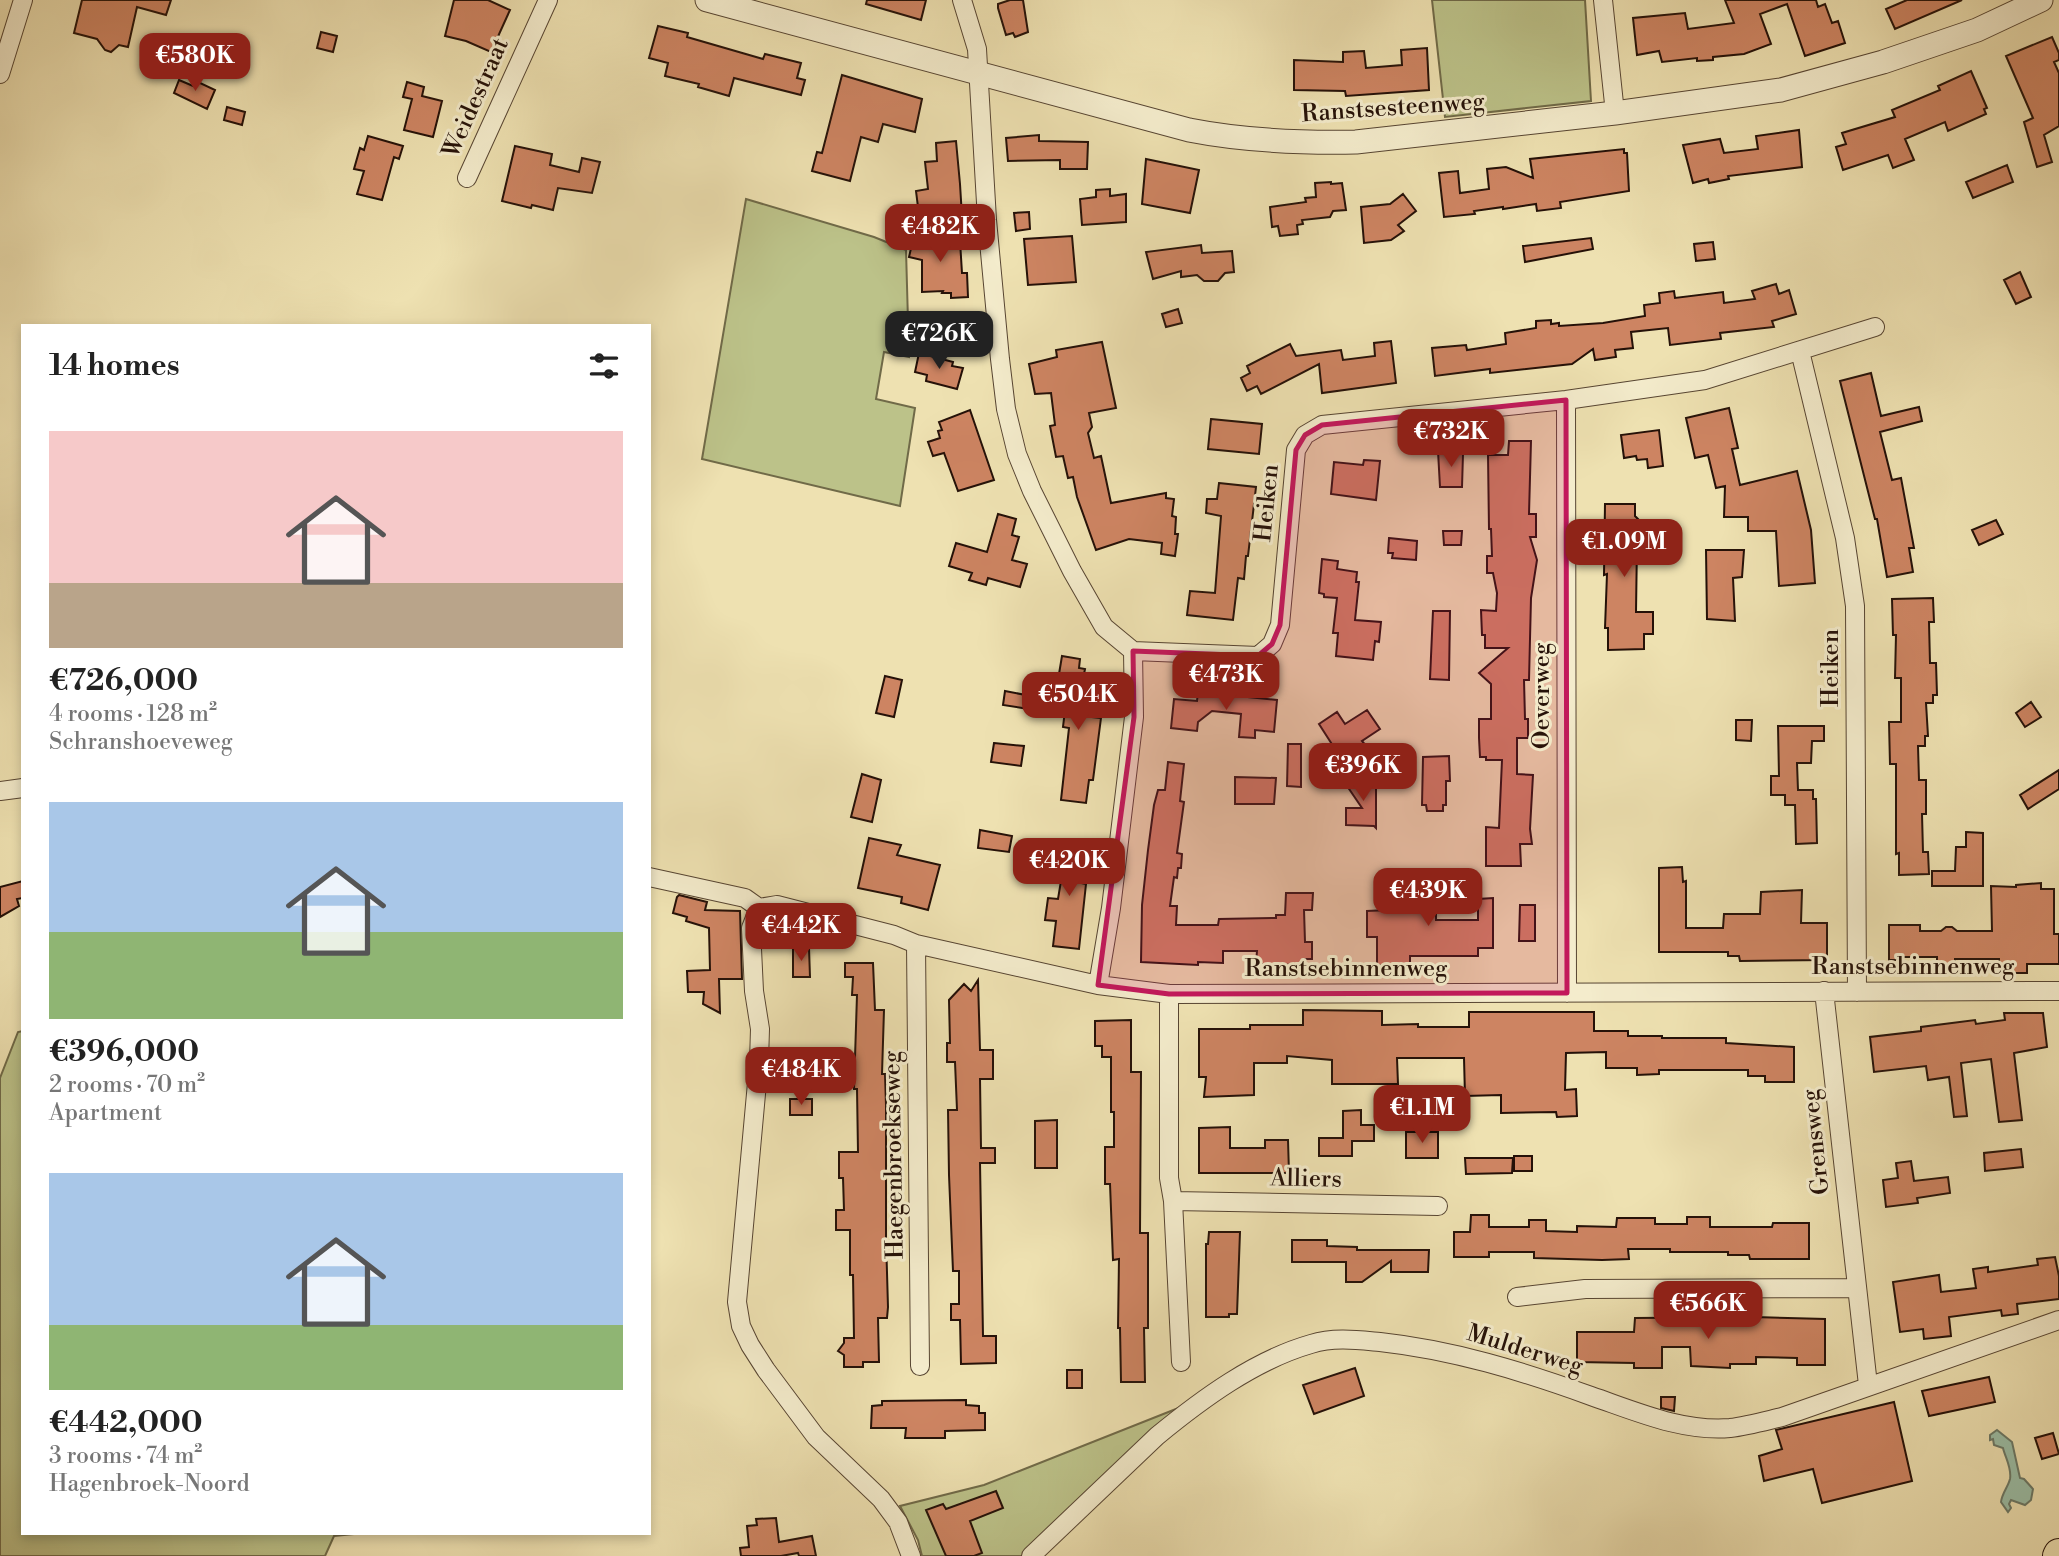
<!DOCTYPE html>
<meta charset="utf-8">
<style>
:root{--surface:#fff;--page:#f6f6f6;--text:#222;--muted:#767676;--accent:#8f2418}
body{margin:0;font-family:"Libre Bodoni",serif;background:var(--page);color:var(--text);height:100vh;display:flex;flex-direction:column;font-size:26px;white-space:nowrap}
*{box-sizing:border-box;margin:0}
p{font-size:23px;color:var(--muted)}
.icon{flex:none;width:38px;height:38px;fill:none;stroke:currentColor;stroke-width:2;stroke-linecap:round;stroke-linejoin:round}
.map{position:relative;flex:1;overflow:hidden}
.side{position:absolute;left:21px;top:324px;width:630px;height:1211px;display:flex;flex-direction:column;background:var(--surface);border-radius:0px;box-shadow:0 4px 10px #0003}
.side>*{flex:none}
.price{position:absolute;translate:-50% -60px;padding:0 16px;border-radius:14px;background:var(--accent);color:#fff;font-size:23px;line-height:46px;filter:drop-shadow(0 2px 4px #0008)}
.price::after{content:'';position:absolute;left:50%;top:42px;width:21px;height:16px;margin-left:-10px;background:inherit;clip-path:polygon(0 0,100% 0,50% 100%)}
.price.current{background:#222;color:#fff}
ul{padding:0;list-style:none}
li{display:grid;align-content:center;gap:14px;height:371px;padding:0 28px}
li span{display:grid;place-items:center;height:217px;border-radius:0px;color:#555}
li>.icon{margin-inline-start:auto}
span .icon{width:126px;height:126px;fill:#fffc;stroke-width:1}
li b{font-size:30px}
h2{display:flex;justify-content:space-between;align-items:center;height:84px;padding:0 28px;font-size:30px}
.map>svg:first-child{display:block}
.green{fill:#bcc289;stroke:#706a48;stroke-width:2}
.water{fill:#9bbea6;stroke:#6c7967;stroke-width:2}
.building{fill:#cd8462;stroke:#251108;stroke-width:2}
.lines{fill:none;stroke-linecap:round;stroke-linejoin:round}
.minor-casing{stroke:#574532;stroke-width:20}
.tertiary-casing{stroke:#574532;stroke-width:25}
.trunk-casing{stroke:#251108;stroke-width:32}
.minor{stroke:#f4eccc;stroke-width:18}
.tertiary{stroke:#f4eccc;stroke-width:23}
.trunk{stroke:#eee1b1;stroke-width:30}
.marked{fill:#c2185b;fill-opacity:0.2;stroke:#c2185b;stroke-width:5;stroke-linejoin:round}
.labels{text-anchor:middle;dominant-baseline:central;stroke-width:6;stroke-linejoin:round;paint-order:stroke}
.street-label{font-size:24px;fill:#251108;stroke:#f4eccc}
</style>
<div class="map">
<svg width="2059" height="1556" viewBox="0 0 2059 1556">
<rect width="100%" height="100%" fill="#eee1b1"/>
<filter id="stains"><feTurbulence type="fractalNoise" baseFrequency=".00286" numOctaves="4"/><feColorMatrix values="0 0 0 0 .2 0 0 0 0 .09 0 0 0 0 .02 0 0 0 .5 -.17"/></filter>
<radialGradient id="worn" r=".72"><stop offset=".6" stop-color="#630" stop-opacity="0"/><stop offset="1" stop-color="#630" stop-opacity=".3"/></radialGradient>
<path class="green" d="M1432 0H1585L1591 101 1445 117Z
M746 199 874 237 906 250 909 357 884 352 876 399 915 408 900 506 702 459Z
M23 1031V1533H364L334 1536 325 1556H0V1078L18 1032Z
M1181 1407 1027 1556H922L918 1540 900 1506 984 1485Z"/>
<path class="water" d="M1997 1430 2012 1442 2020 1478 2024 1479 2033 1489 2031 1500 2025 1505 2011 1500 2009 1504 2011 1508 2008 1512 2001 1502C2002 1493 2008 1487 2010 1479 2012 1468 2005 1457 2003 1448L1994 1445 1993 1439 1990 1440V1435Z"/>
<path class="building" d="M82 0H171L166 15 137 7 128 47 119 45 111 52 105 50 97 39 74 33Z
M454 0H488L510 10 491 52 466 41 445 36Z
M867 0H926L921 20 866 4Z
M1010 0H1023L1028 32 1015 37 1013 33 1006 35 998 8V4Z
M1725 0H1816L1818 7 1825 4 1832 23 1838 21 1845 43 1805 56 1787 4 1760 14 1771 44 1744 54 1713 57V60L1697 61V58L1662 62 1659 51 1637 55 1633 18 1685 13 1688 29 1734 23Z
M1907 0H1962L1895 29 1886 9Z
M658 26 688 33 687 37 763 59 765 54 801 63 797 78 805 80 801 95 734 78 729 96 698 87 699 84 665 76 668 63 649 58Z
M321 32 337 36 333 52 317 48Z
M2052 37 2059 53V60L2054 62 2059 73V126L2044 135 2052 162 2037 167 2024 122 2033 118 2006 56Z
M1427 48 1429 90 1346 96 1345 91 1294 90V60L1343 62V52L1364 51 1366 68 1402 65 1401 50Z
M1971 71 1987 108 1984 109 1986 114 1948 131 1945 122 1905 139 1914 160 1893 168 1888 155 1843 170 1836 147 1846 144 1842 133 1895 117 1892 110 1940 90 1938 86Z
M842 75 922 99 915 132 883 124 878 142 861 137 850 181 812 171 817 152 822 153Z
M179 80 193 86 196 81 215 90 207 109 174 93Z
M407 82 424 87 422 96 442 101 433 137 404 130 412 99 403 97Z
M227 107 245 112 242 125 224 120Z
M1799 130 1802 167 1728 176 1729 179 1709 183 1708 179 1693 183 1683 145 1720 139 1724 153 1758 149 1756 136Z
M1039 135V141L1088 142 1087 169H1060V160L1008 161 1006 138Z
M368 136 403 146 399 159 394 157 382 200 357 194 364 171 354 169 360 148 364 150Z
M956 141 960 184 962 217 918 207 916 191 928 189 925 162 937 161 936 143Z
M515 146 552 154 550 165 579 172 582 158 600 162 592 193 558 188 553 210 532 205 531 208 502 201Z
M1624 149V153H1627L1629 191 1560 202 1561 208 1537 211 1536 204 1503 209V207L1474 211 1475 214 1444 217 1439 173 1458 171 1460 193 1489 189 1487 169 1506 167 1533 178 1530 159Z
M1146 159 1199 170 1190 213 1142 204Z
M2007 165 2013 182 1973 198 1966 182Z
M1331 182V184L1342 183 1346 210 1333 211 1330 217 1302 220 1303 224 1297 225 1298 234 1280 236 1278 226 1272 227 1270 207 1306 202 1305 198 1316 197 1315 183Z
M1110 189V196L1126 194V222L1082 225 1080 199 1096 197V190Z
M1403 194 1416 211 1398 225 1404 231 1391 240 1364 243 1361 207 1390 204Z
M1029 212 1030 229 1016 231 1014 213Z
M915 231 960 241 962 273H967L968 297 951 298V293H942L943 291 922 292V260L909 257Z
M1072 236 1076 282 1028 285 1024 239Z
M1591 238 1593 249 1525 262 1523 246Z
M1713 242 1715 259 1696 261 1694 244Z
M1201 245 1202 253 1232 251 1234 272 1225 273 1218 281H1204L1197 275 1181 277V271L1153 279 1146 252Z
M2020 272 2031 297 2016 304 2004 280Z
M1776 284 1779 294 1789 290 1796 314 1772 321 1774 327 1720 333 1721 339 1670 345 1668 328 1631 332 1633 348 1615 350 1616 357 1595 360 1593 349 1572 364 1490 373V369L1435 376 1432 348 1466 345 1467 350 1506 344 1505 333 1536 328V321L1551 320V324L1559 323V326L1603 323 1645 316 1644 305 1660 303 1659 293 1674 291 1675 298 1723 292 1724 303 1755 299 1752 291Z
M1178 309 1182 323 1166 327 1162 314Z
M1391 341 1396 383 1322 393 1319 364 1261 394 1257 386 1247 391 1241 378 1250 373 1247 366 1290 344 1296 356 1341 350 1343 360 1375 356 1374 343Z
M1102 342 1116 408 1089 413 1092 427 1088 433 1094 458 1101 456 1111 503 1166 493V498L1174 499 1172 516 1176 517 1175 534H1178L1175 556 1161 554 1162 543 1129 539 1096 550 1077 497 1073 477 1068 478 1063 456 1056 457 1050 426 1055 425 1051 393 1035 394 1029 364 1057 357 1056 350Z
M919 353 953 362 952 366 963 368 957 389 926 381 927 375 915 372Z
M1871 373 1881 416 1919 407 1922 421 1880 432 1892 480 1901 478 1914 548H1909L1913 572 1887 577 1877 519H1875L1840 381Z
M1729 408 1738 448 1732 449 1740 485 1797 471 1811 530 1815 583 1779 586 1776 531H1748V517H1724L1725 486 1716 488 1708 455 1695 458 1686 418Z
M970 410 994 480 958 491 944 453 933 456 928 442 940 438 938 431 942 430 939 422Z
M1211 419 1262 424 1259 454 1208 449Z
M1659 430 1663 466 1648 468 1647 459 1637 460 1636 456 1624 458 1621 435Z
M1509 441H1531L1529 514H1536V537H1530L1537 560 1531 598 1529 680H1524L1525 719H1528V738H1517V774L1533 775 1530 829 1532 844H1520L1521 866H1486V827L1499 828 1502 760H1486V757H1480L1479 738V719H1491V684L1479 673 1508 648H1485V635H1482L1481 610 1496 611 1497 593 1493 573H1487V556H1492L1491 529H1489L1488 455H1508Z
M1438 451H1456V454H1463L1462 487H1440Z
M1364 460 1380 461 1376 500 1331 494 1334 462 1363 465Z
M1219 483 1256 487 1248 556H1246L1244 579 1238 578 1233 620 1187 615 1190 591 1215 593 1221 516 1206 513 1207 499H1217Z
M1605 504H1635V516L1640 521 1646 542H1637L1636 612H1653V634H1644V649L1608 650V628H1605L1607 574 1604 575Z
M998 514 1016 519 1012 535 1019 537 1012 560 1027 564 1020 587 988 578 986 585 969 580 972 573 949 566 956 543 987 552Z
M1996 520 2003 534 1979 545 1972 530Z
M1443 531H1462L1461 545H1444Z
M1389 538 1417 541 1416 560 1392 558 1393 553H1388Z
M1706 550H1744L1742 577 1733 578 1735 621 1707 619Z
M1322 559 1338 561 1337 569 1357 572 1356 582H1359L1355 620 1381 622 1379 642 1375 641 1373 660 1336 656 1338 633H1333L1337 598 1324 597V594L1319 593Z
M1933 598 1934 622H1929L1930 663H1936L1937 695H1933V703H1926L1928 736H1925V746H1918L1919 780H1926V814H1922L1923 852H1928L1929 874 1899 875V853L1896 854V764H1890L1889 722H1901V678H1895L1896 635H1893L1892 599Z
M1433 611H1450L1449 680 1430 679Z
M1062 656 1080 659 1079 668 1085 669 1083 679 1089 680 1083 716 1101 718 1093 780H1089L1086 803 1061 800 1069 728 1063 727 1067 694 1056 692Z
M885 676 902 680 894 717 876 713Z
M1005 691 1031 696 1029 709 1003 705Z
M1198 692 1277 700 1274 732 1255 730V738L1239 737 1241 714 1212 711 1198 722 1197 731 1171 728 1174 699 1197 701Z
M2031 702 2041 717 2025 727 2016 713Z
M1367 710 1380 729 1362 741 1367 747 1344 763 1319 724 1337 712 1345 724Z
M1736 720H1752L1751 741 1736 740Z
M1778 726H1824V741H1812L1811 763H1797L1798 790H1813V799H1816L1817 843 1796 844 1795 805H1785V795H1771V776H1779Z
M994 743 1024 746 1021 766 991 762Z
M1288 744H1301V787L1287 786Z
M1449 756 1450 781H1446V805H1443V811H1427L1426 805H1422L1423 757Z
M1168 762 1184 764 1180 801 1184 802 1177 853 1182 854 1181 868H1178L1177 878 1174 877 1170 906H1177L1176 925H1218L1219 919 1276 918V915H1285L1286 893H1313L1312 910H1304L1305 942H1312V959H1305V965L1256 964 1257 951H1223V963L1198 962V965L1141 962 1142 905 1148 850 1154 805 1158 790H1165Z
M2059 770V789L2028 809 2020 795Z
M862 774 881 780 872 822 851 817Z
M1235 777 1276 778 1274 804H1235Z
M1343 780H1376V828L1374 826 1346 825V808H1362Z
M980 830 1012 836 1009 852 978 848Z
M1966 832 1983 833V886H1932V871H1955L1956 847H1966Z
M869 838 901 845 897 855 940 865 928 910 901 903 902 897 858 888Z
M1061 842 1086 845 1081 883 1086 884 1079 949 1053 946 1056 921 1045 920 1048 898 1058 899 1063 869H1058Z
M1682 867 1683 882 1686 881V928H1723L1724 914H1760L1761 892 1802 890 1801 923H1827V960L1740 961 1739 956H1728V952H1659V868Z
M1421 873H1436V920H1478V899L1493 898V948H1478V956H1410V966L1377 965V937H1367V911L1411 909V878H1421Z
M23 881V898L17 899 19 906 0 917V887Z
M2041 883V889H2054V934H2059V964H2027V973H1999V959H1955V964H1937V957H1903V960H1889V925H1920V931H1941L1946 927H1952L1957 931H1992L1991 886 2016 887V885Z
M679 895 707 902 705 910 740 911 742 979H719L720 1013 703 1004 704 992H688L687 971 710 970 709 928 686 921 687 917 673 913 677 897Z
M1520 905H1535V941H1519Z
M793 948H809L810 977H793Z
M845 963H873L875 1010H884L882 1074H885L886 1105V1238L888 1307 887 1318H878L879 1362H863V1367H844V1355L838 1351 844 1343V1338H854L853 1275H850V1230H836V1210H844L843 1178H839V1152H858L857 1089H854L857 995H852L853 977H845Z
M978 980 980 1050H993V1079H980L981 1148H995V1163H980L983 1336H996V1363L961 1364 960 1320H951V1304H959V1271H953L949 1175 948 1110H957L955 1062H947V1043H950L949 1000 964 984 971 991Z
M1303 1010 1382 1011V1025L1418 1024V1027H1469V1012H1594V1031H1628V1036H1662V1038H1726V1043L1794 1047V1082H1765V1076H1748V1070H1659V1074L1637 1075V1068H1606V1052L1566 1053 1565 1090 1576 1089 1577 1116 1557 1117 1556 1112 1501 1113V1095L1465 1096 1464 1058H1397L1398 1084H1332V1060L1287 1056V1063H1254V1095L1204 1097 1206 1077H1199V1029H1250V1025H1303Z
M2004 1013H2043L2047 1047 2014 1053 2022 1120 1999 1122 1991 1059 1961 1063 1967 1116 1954 1117 1949 1077 1928 1080 1926 1066 1874 1072 1870 1037 1921 1031V1027L1975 1020 1976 1024 2005 1020Z
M1131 1020V1072H1141L1140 1233H1148V1328H1144L1145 1382H1121L1120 1328H1118L1119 1259 1113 1260 1110 1184H1105V1147H1114V1112H1111V1057H1102V1046H1095V1021Z
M790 1099H812V1115H790Z
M1361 1110V1125H1374V1141H1352V1156H1319V1138H1343V1111Z
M1057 1120V1168H1035V1121Z
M1230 1127V1148H1265V1140H1288L1289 1173H1199V1128Z
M1406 1132H1438V1158H1406Z
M2021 1149 2023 1167 1985 1171 1984 1153Z
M1514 1156H1532V1171H1514Z
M1465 1158H1513L1512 1173 1466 1174Z
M1911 1161 1914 1181 1948 1177 1950 1193 1917 1198 1918 1203 1886 1207 1883 1180 1898 1178 1896 1163Z
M1471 1215H1489V1227H1529V1220H1546V1231L1577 1232V1226L1616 1227 1617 1218H1655V1224H1687V1217H1710V1227H1772L1773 1223H1809V1259H1750L1749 1255H1728V1252H1670V1249H1628L1629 1259 1602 1260 1534 1258V1252H1489V1257H1454V1232H1470Z
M1209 1232H1240L1237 1314H1229V1317H1206V1244H1208Z
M1292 1240H1327V1246L1357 1247V1250H1429L1428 1272H1391V1261L1362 1282H1346V1262H1292Z
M2055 1257 2059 1276V1299L2017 1304 2018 1314 2002 1316 2001 1310 1949 1317 1951 1336 1924 1339 1923 1329 1900 1332 1893 1282 1939 1275 1941 1292 1976 1288 1973 1269 1988 1267V1272L2038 1265 2037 1259Z
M1754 1317 1825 1319V1365H1797V1358L1756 1357V1364H1730V1368L1691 1366 1690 1347H1662V1368H1634V1363L1577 1362V1332H1634L1635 1318Z
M1355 1368 1364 1396 1314 1414 1303 1385Z
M1067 1370H1082V1388H1067Z
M1989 1377 1995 1402 1929 1416 1922 1391Z
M1661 1397H1675L1674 1411 1661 1408Z
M966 1400V1405L979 1406V1413H985V1430L945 1431V1438H905L906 1428H871L872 1406 882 1405V1401Z
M1894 1402 1912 1481 1822 1503 1813 1469 1764 1481 1759 1456 1782 1449 1776 1430Z
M2053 1433 2059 1454 2042 1459 2035 1438Z
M996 1491 1003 1508 970 1521 982 1553 974 1556H946L926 1510 943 1504 946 1509Z
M776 1518 779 1542 812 1536 816 1556H799L798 1553 781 1556H741L740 1548 749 1547 747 1526 757 1525 756 1519Z"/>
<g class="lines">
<g class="minor-casing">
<path id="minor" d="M962 0 977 49 987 220 1000 359 1006 409 1017 454 1032 491 1072 571 1104 627 1133 651 1134 717 1111 908 1098 985
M1603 0 1615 113
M0 74 23 0
M467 178 548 0
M1800 351 1845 538 1855 606 1857 992
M1566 400 1567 993
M1133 651 1258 656 1272 644 1280 625 1296 450 1305 435 1322 425 1566 400 1705 380 1875 327
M0 791 23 788
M649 877 745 898 759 908 777 905 894 935 916 944 1098 985 1169 994 2059 991
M759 908 751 928 754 991 760 1029 759 1061 737 1302 741 1326 750 1345 766 1370 816 1437 881 1499 898 1522 911 1556
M916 944 920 1366
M1824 991 1868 1385
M1169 994V1178L1173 1201 1181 1362
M1173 1201 1438 1206
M1517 1297 1585 1289 1856 1288
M1031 1556 1157 1436C1202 1399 1255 1360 1311 1344 1334 1337 1357 1340 1380 1342 1453 1350 1522 1371 1591 1396 1635 1411 1682 1432 1730 1428 1747 1426 1765 1421 1782 1417L2059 1320"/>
</g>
<g class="tertiary-casing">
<path id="tertiary" d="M707 0 1189 130C1245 141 1300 143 1356 142L1615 113 1781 90 1883 62 1977 30 2041 0"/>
</g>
<g class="trunk-casing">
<path id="trunk" d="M2058 1556 2059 1554"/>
</g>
<use href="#minor" class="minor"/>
<use href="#tertiary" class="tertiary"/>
<use href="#trunk" class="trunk"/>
</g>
<path class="marked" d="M1566 400 1567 993 1169 994 1098 985 1134 717 1133 651 1258 656 1272 644 1280 625 1296 450 1305 435 1322 425Z"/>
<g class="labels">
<g class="street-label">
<text transform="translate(476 98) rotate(-66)">Weidestraat</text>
<text transform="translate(1393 108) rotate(-4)">Ranstsesteenweg</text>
<text transform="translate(1267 503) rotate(-84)">Heiken</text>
<text transform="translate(1831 668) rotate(-90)">Heiken</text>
<text transform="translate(1542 696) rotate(-90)">Oeverweg</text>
<text x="1913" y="967">Ranstsebinnenweg</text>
<text x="1346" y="969">Ranstsebinnenweg</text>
<text transform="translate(1816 1142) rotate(-96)">Grensweg</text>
<text transform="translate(894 1155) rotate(-91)">Haegenbroekseweg</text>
<text transform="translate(1306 1179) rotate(1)">Alliers</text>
<text transform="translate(1525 1350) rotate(17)">Mulderweg</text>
</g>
</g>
<rect width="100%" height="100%" filter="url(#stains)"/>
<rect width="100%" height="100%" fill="url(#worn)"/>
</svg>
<b class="price" style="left:195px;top:93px">€580K</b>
<b class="price" style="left:940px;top:264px">€482K</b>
<b class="price current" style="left:939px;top:371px">€726K</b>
<b class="price" style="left:1451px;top:469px">€732K</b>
<b class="price" style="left:1624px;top:579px">€1.09M</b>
<b class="price" style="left:1226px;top:712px">€473K</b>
<b class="price" style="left:1078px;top:732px">€504K</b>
<b class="price" style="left:1363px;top:803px">€396K</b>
<b class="price" style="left:1069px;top:898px">€420K</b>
<b class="price" style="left:1428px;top:928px">€439K</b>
<b class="price" style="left:801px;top:963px">€442K</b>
<b class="price" style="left:801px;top:1107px">€484K</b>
<b class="price" style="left:1422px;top:1145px">€1.1M</b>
<b class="price" style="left:1708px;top:1341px">€566K</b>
<section class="side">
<h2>14 homes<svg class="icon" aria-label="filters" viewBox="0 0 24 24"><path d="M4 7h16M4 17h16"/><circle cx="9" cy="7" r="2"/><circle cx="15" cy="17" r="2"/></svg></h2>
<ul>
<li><span style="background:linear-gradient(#f6c9c9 70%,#b9a48a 0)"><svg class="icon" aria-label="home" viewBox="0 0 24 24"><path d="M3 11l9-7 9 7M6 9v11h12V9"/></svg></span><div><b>€726,000</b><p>4 rooms · 128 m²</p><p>Schranshoeveweg</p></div></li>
<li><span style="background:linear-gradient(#a9c7e8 60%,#8fb573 0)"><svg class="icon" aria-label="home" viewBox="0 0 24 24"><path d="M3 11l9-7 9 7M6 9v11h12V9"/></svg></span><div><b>€396,000</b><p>2 rooms · 70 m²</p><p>Apartment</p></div></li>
<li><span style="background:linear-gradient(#a9c7e8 70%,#8fb573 0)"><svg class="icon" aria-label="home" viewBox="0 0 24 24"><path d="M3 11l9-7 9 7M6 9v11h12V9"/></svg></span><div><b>€442,000</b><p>3 rooms · 74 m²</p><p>Hagenbroek-Noord</p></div></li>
</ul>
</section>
</div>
